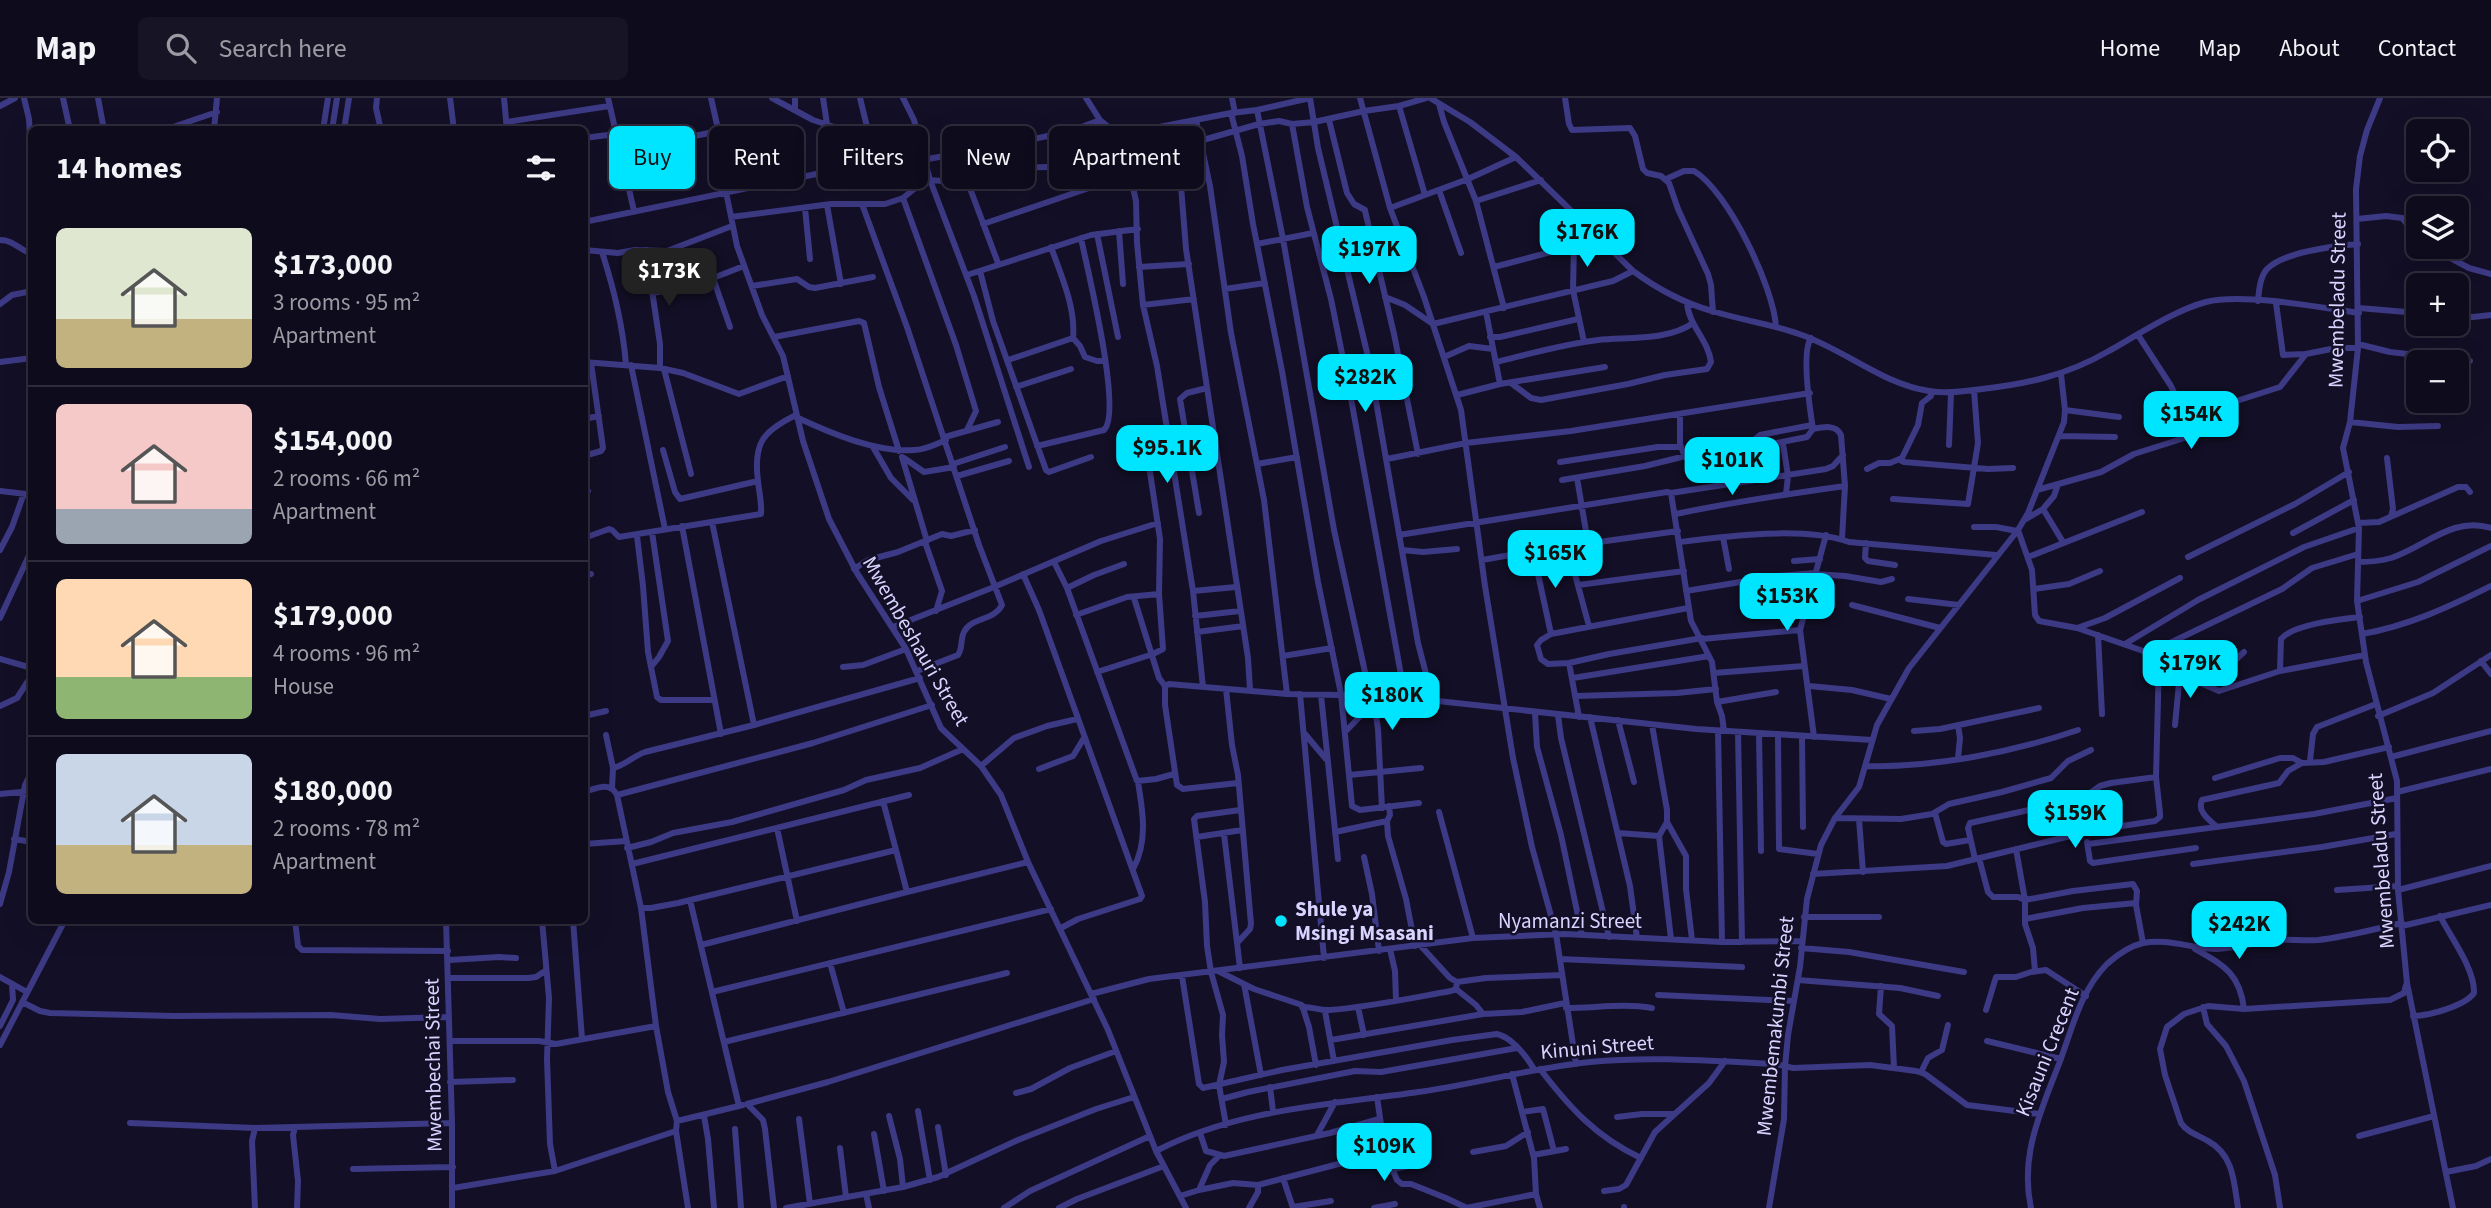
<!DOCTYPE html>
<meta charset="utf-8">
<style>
:root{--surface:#0e0b1c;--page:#171425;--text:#f1f3f6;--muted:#9b9ba3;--line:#2e2b3b;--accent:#00e5ff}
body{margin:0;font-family:"Source Sans 3",sans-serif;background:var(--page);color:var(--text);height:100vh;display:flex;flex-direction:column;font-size:26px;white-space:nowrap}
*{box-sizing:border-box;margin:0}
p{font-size:23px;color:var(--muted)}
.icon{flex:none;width:38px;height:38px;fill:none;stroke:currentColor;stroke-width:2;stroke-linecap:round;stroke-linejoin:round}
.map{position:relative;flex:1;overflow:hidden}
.side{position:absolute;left:28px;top:28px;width:560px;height:798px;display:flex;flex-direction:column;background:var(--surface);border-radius:10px;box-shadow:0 7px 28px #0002,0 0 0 2px var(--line)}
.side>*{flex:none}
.top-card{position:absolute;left:609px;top:28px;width:665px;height:63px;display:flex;gap:14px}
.buttons{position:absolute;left:2406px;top:21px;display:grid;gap:14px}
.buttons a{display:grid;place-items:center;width:63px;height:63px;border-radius:10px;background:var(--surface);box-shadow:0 7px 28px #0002,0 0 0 2px var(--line);font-size:35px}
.price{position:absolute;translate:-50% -60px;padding:0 16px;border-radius:14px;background:var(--accent);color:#111;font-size:23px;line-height:46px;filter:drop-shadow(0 2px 4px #0008)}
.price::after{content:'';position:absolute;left:50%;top:42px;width:21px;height:16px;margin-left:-10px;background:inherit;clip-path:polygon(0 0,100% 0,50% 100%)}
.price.on{background:#222;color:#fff}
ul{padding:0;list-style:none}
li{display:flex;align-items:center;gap:21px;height:175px;padding:0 28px}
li+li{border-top:2px solid var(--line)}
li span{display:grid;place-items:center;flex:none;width:196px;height:140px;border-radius:10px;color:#555}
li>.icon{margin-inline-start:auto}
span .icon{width:84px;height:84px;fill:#fffc;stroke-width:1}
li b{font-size:30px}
h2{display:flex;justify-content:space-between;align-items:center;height:84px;padding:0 28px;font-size:30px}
.tag{padding:0 24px;border-radius:10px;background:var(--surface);box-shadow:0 7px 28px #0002,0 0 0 2px var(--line);font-size:24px;line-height:63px}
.tag.on{background:var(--accent);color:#111}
header{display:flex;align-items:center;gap:42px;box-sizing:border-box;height:98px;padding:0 35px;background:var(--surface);border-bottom:2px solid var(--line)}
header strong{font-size:33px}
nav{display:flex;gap:38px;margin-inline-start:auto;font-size:24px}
.search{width:490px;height:63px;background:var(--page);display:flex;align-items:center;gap:18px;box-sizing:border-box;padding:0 24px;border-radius:10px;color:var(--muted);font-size:26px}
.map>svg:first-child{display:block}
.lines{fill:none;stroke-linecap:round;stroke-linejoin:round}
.minor{stroke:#3d3a85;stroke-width:6}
.poi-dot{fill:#00e5ff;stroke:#130f26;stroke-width:2.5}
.labels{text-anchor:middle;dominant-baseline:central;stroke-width:5;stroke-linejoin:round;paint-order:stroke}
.street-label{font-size:21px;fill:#d9d4ff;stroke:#130f26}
.poi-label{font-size:21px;font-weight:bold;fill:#d9d4ff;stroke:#130f26;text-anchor:start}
</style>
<header>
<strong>Map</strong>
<div class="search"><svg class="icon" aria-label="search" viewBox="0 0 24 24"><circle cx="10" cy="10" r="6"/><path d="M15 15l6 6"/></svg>Search here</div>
<nav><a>Home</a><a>Map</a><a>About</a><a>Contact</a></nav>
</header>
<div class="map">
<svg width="2491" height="1110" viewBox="0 0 2491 1110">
<rect width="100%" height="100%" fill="#130f26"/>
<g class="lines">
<path class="minor" d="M24 0 29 21 32 71
M63 0 70 32
M98 0 104 32
M377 0 376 10 381 32
M450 0 454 32
M504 0 507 32
M608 0 634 113
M711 0 725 62 726 94 737 148 762 217 783 258 803 343 829 421 857 475 906 551 941 630 981 668 1001 697 1028 764 1108 932 1156 1053 1186 1110
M772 0 813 22 837 30 848 72
M795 0V12
M823 0 827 26
M860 0 877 70
M903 0 914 22 930 82 974 198 1029 369
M1086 0 1100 22 1118 37 1231 15 1257 12 1310 0
M1232 0 1235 15
M1310 0 1318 50 1369 263 1418 545 1433 603
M1360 0 1390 110 1424 199 1461 312 1485 488 1513 660 1532 749 1556 836 1576 966
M1430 0 1470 24 1516 59 1633 173C1656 190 1684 205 1712 213 1741 222 1771 226 1799 236 1844 251 1882 286 1929 293 1947 296 1964 293 1982 291 2027 286 2067 277 2107 254 2136 238 2175 212 2206 204 2243 195 2319 209 2359 215
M1565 0 1569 26 1572 32 1630 30 1635 38 1643 71 1647 75 1661 78 1669 85 1678 111 1708 176 1711 187 1713 214
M2380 0 2367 32 2360 58 2356 91 2358 250 2350 324 2343 350 2359 430 2357 503 2366 564 2397 683 2398 792 2407 885 2453 1110
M1439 6 1444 24 1476 103 1504 210
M0 8 15 0
M1399 8 1425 97
M1257 12 1283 141 1334 432 1370 597
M1231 15 1242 58 1253 126 1282 273 1318 484 1341 596 1352 708 1360 712 1419 705
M1196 22 1210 88 1231 235 1264 402 1287 596
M1329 22 1347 95 1354 106 1365 112 1366 117 1394 236 1418 356
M506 24 609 8
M1292 26 1307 109 1331 201 1350 295 1405 599
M164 32 217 14
M214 32 217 0
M323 32 328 0
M332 32 337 0
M344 32 349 0
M1118 37 1126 59 1136 103 1137 145 1143 207 1157 268 1193 493 1203 589
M584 40 616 36
M1175 50 1181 88 1186 151 1248 560 1250 592
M620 53 719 33
M1126 59 1175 50 1259 26 1279 23 1292 26 1314 24 1364 13 1399 8 1426 0
M1666 81 1684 73H1694C1728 93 1774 190 1776 229
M968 85 998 165
M1439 92 1461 155
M903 100 956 247 976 313 967 332
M1476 103 1541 82
M862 106 907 229 979 447 1002 507C994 523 971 519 964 534 960 542 963 550 958 557L917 573
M827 107 841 186
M805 110 810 161
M1390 110 1468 81 1516 59
M731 119 831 106H885L903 100 924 83 930 82 968 85 1009 70 1094 68 1125 56
M2357 121 2386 118 2402 120 2418 139
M584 124 821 75 877 70 1001 48 1071 33 1100 22
M983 126 1095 88
M1119 133 1123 186
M1097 136 1118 239
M0 142C14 142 19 152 32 156
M1257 146 1313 135
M1574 148 1573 192 1584 244
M2430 149 2469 170 2491 176
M584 152 618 155 635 152 667 153 732 128
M646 152 660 246V270
M602 154C614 191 623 228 626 267
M1139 169 1189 166
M1494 169 1600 141
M980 173 993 223 1046 372 1049 374 1091 359
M967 177 1091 137 1138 131
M752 188 797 181 809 189 815 190 873 179
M1225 191 1265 185
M652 195 691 189
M1385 199 1405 207 1433 226 1613 183 1633 173
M2258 203C2259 192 2260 179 2267 171 2284 154 2335 148 2358 146
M2276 205 2283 257 2306 256 2336 250H2358
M0 206 12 197 32 193
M1143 207 1194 201
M2359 210 2418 215
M1486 214 1500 286
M2457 218 2473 219 2491 217
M730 229 713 180 744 168
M2138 237 2171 288 2180 307H2224
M774 239 859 223 864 225 879 289 899 353
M1490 239H1500L1578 221
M1073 240 1080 248 1085 259 1097 263H1105
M2358 246 2390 254 2470 263
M1444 259 1469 248 1493 251
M1008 262 1073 240C1076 210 1061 177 1051 149
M0 264 32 260
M584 264 660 270 683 275 739 296 788 278
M1496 264C1529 256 1564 246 1598 242 1627 239 1668 243 1693 225
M631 267 665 431
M664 271 691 376
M1511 285 1531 300 1541 302 1628 286 1665 277 1707 271 1711 264C1708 241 1688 227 1687 204
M1016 289 1071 271
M1457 297 1500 286 1605 269
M2065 312 2119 319
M1680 316V346L1685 359
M796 319C830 335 877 355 914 352 925 352 936 346 946 342
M584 321 599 318
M2350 324 2398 329 2438 328
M1813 331C1823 329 1836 326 1841 337L1845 388 1842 441
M2060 338 2115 339
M945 339 998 324
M1783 346 1788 378 1786 396
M1949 347 1951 295
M1037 348 1104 332C1123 314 1087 170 1081 140
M873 349 891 380 913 402
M1753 350 1754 342 1760 337 1812 327
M663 352 675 394 680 401 758 383
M584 358 601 353 603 350 591 265
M902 359 927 443
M904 360 924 374 954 369
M2387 360 2393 411 2391 418
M1387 361 1466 345 1571 333 1810 295
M1900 362 1904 364 1988 371 2013 370
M1560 364 1658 349H1681
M953 366 1005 349
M1257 366 1297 359
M1867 371 1879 365H1890L1902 360 1918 327 1922 305 1931 298 1930 293
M957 378 1009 363
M1577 380 1588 445
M1562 382 1645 368 1702 354 1746 351 1807 339 1813 331C1810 312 1801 254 1811 240
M2058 386 2054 398 2043 411 2063 444
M2037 392 2101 374 2134 356 2197 336 2224 307 2280 289 2306 256
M0 393 26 396
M584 394 588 393
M1671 395 1826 371 1833 368 1843 357
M1893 401 1968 406 1978 345 1974 292
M1199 415 1180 301 1187 295 1207 290
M1676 416C1732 404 1788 396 1845 388
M2026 421 2043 411
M712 424 754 627
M2358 425 2379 424 2458 389H2466L2470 394
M682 428 721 636
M1974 429H1996L2017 433
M2018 432 2032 472 2035 517 2039 523 2077 530 2149 555 2182 577 2219 593 2280 573 2365 557
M2293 435 2354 402
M1399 437 1667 394 1671 395 1691 523 1712 564 1717 604 1722 618 1724 633
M637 438 643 488 648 554 657 599 661 602H714
M1723 439 1729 471
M584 440 609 431 612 432 619 439 761 416C762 405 759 394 758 383 753 345 763 333 796 317
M925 444 942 493 936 513
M1680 444C1727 438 1804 428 1849 444L1996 457
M1866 445 1865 460 1868 463 1895 467
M1570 447 1574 473 1589 528
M0 452 12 429 23 398 32 396
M1402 452 1423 454 1457 451
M1533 453 1551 536
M2028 459 2142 414
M2188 459 2295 406 2349 374
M1482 462 1527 454 1678 433
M1794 463 1820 461
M1054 464 1067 490 1137 683 1156 681 1174 676
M2358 464C2369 464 2381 463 2391 460 2426 448 2453 418 2491 430
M854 471 868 462 898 454 942 436 951 438 975 432
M1023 476 1039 512 1142 798 1140 801 1078 821 1061 830
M1815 476 1845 478 1881 484 1892 481
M584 478 591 476
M1578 487 1684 473
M1067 490 1094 477 1124 466
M2034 491 2069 486 2100 473
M1193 493 1236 489
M1686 493 1777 478 1816 475
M1134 500 1159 580 1165 588V607L1177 687 1183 691 1238 685
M1908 501 1959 507
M2357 503 2418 484 2491 448
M1852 507 1940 530
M1688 510 1551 536 1541 542 1537 547 1541 561 1548 566 1569 565 1609 556 1702 540
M1076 517 1127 499 1159 496
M1195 518 1240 513
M0 520 32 451
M893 529 994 489 1101 443 1158 425
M2077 530 2105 520 2180 480
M1197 534 1243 528
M2362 536C2408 528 2449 509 2491 488
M2098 537 2102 616
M1702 541 1800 532
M2125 546 2198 502 2304 449 2359 430
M2149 555 2282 491 2312 470 2358 456
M1283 558 1332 550
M0 561 32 570
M2481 563 2491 576
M1569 565 1579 619
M651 569 659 559 668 543 652 434
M843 569 863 567 906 551
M2280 573 2281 541C2292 527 2341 521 2360 519
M1097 574 1153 556 1163 551 1159 496 1160 441 1147 354
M1714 575 1804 568
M1573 580 1709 558
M2200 585 2230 567 2244 554
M1165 588 1169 586 1287 596 1391 598 1696 631 1872 642
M1809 588 1852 592 1891 601
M1226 591 1232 647 1238 677 1251 826 1250 831 1237 845
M1300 596 1324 860
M1321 597 1338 761
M1373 597 1378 631 1382 710
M1576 598 1677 595 1716 591
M1717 604 1776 594
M0 608 17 600 32 577
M1535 615 1537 649 1561 737 1582 837
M1558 617 1561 640 1609 839
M584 618 606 613
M2378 618 2433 595 2491 557
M1590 619 1630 788 1637 840
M1618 622 1634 684
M1652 627 1667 712V724L1659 738 1671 841
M1958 627 1960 640 1958 660
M2175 627 2180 575
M1718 633 1722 844
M1914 633 1940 631 2039 610
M1345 634 1374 604
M1738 634 1742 844
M1759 635 1761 753
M1305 636 1326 661
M1778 636 1779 751 1818 756
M606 637 613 670 612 690
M1802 638 1803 729
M1814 639 1800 532 1826 437
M2391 659 2491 633
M2310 663 2313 636 2317 629 2376 606
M981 668 1014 640 1047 628 1077 621
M1865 668C1933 670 2014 654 2078 632
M613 670C626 667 633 658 645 654L754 627 920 580
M1039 671 1073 658 1084 640
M1349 677 1421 670
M2215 680 2280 660H2293L2302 665
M584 694C597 690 610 683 617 697L641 810 656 928 668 994 677 1023 676 1033 688 1110
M2397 694 2491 671
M0 696 32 693
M617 697 813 645 932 607
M883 703 896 752
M1439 714 1473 840
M1935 715 1943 744 1946 746 1970 742
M1835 720 1901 721 1932 716 1949 706 2002 694 2051 680 2068 663 2091 652
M1859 721 1863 774
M1387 723 1388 738 1406 801 1415 848
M1667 724 1686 758V791L1692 842
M2216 728C2208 721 2197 713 2202 702L2279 685 2288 673 2302 665 2324 664 2389 649
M777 730 797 823
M1335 734 1387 723 1390 717 1389 708
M1618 735 1659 738
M1224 736 1240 870
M1197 739 1242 732
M14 741 32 744
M2087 744 2090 763 2093 765 2196 750
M584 746 626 743
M2088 746 2314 716 2397 700
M627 750 651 744 673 735 732 724 844 692 866 682 920 670 963 651
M2016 751 2025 802V826L2033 850 2035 873
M1364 759 1372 796 1379 853
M1979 760 1988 794 1993 799H2018L2025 802 2073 793 2133 786 2137 793 2136 807 2143 845
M1975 761 1968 730 1970 725 2083 700 2100 688 2111 685 2156 679
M632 766 909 697
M2193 766 2322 749 2396 736
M1133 771C1148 744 1143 714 1138 684
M1813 776 1947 768 2095 732 2155 723 2160 719V715L2156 679 2159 562
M2337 792 2398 788
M2398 792 2491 768
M907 794 1028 764
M690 802 739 1008
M0 806 9 774 25 687 32 673
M641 810H651L678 805 896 752 907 794 701 847
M1804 819H1879
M2025 821 2083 810 2136 805
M295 822 298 848 302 852 448 853
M446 822 452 1025V1110
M542 822 549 900 547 961 550 1046 555 1073
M573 822 582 941
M2402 828 2491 807
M1420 847 1450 880 1457 884 1486 880 1562 877
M1801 850 1849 854 1964 874
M1390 851 1395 873 1396 902
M2195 851C2223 867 2240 875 2244 911
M1560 861 1742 869
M449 862 499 859 516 860
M830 865 844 915
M1218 873 1254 891 1302 907 1309 929 1316 967
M1182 878 1199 986 1203 990 1282 972 1452 942 1497 936C1513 940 1526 958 1534 971
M0 879 27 894
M449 880H528L536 879 545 873
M1798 882 1900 890 1938 898
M1244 886 1261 977
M1881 888 1879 916 1892 928 1894 970
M1456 891 1476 907 1483 916
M712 894 1051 811
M1091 896 1149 881 1473 840 1565 836 1722 844 1801 843
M1658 897 1794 903
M22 904 40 913 50 915 174 918 331 917 380 921 449 919
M1302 909C1312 908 1320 913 1329 912 1370 909 1411 900 1451 893L1456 891 1457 884
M1358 909 1364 937
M2203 909 2207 926 2226 948 2244 983 2275 1077 2280 1110
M1566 910C1595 910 1624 905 1652 910
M1986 912 1996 879H2016L2031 874 2046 872 2086 898
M1325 913 1334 963
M2413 918C2428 918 2465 908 2474 895 2475 871 2451 840 2440 818
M0 928 13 902 12 886
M1331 942 1483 916 1522 914 1565 905
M450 943H539L556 946 656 928
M1987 943 2061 961
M724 944 1007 875
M0 947 65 822
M1540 971C1570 1010 1596 1039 1641 1060
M1921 974 1928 960 1942 952 1948 927
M1512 976 1534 1060 1536 1096 1540 1110
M450 984 513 982
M1270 989 1273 1013
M1016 995 1031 991 1070 970 1116 953
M1377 999 1385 1054 1397 1082 1402 1086H1411L1446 1100 1467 1110
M1222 1001 1248 994 1355 973 1381 974 1517 950
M918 1013 930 1082
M1522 1014 1543 1011 1554 1053
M704 1018 708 1041 714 1110
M889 1018 900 1061 903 1089
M1617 1019 1642 1016H1673
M799 1021 810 1106
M677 1023 743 1007
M130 1025 255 1030 452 1025
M1226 1027 1219 987 1224 964 1222 937 1223 917 1211 874 1207 848 1205 804 1194 721 1197 718 1240 712
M295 1029 293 1037 298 1083 297 1110
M938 1029 946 1077
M735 1031 741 1110
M1200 1035 1206 1053 1224 1058 1330 1035 1379 1021
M874 1036 884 1093
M1317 1037 1335 1004
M2359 1038 2434 1018
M840 1050 846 1099
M1156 1053C1237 1011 1329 1007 1418 994 1476 986 1532 970 1590 964 1652 958 1713 963 1776 966L1793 970 1870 967 1916 973 1925 976 1967 1007 2039 1016
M1473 1054 1506 1048 1528 1034
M1533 1057 1566 1051
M353 1071 453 1069
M1393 1071 1428 1064
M2446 1074 2476 1068 2491 1061
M1283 1080 1293 1110
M453 1090 555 1073 676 1033
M1199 1092 1210 1067 1219 1058
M1604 1093 1619 1091 1626 1087 1655 1034 1709 985 1725 963
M866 1096 869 1110
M1180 1098 1199 1092 1233 1085 1258 1087 1346 1064 1366 1063 1385 1054
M1293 1109 1331 1103
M255 1110 252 1043 255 1030
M774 1110 765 1031 763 1022 747 1006 828 984 1094 901
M786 1110 903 1089 938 1079 1018 1042 1096 1011 1134 999
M1004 1110 1030 1093 1150 1038
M1059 1110 1077 1101 1164 1068
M1249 1110 1258 1094V1087
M1374 1110 1395 1106
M1466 1110 1536 1096
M1624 1110V1109
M1769 1110 1784 1021 1785 969 1788 937 1800 869 1807 801 1821 747 1835 720 1859 689 1877 627 1909 570 2018 432 2028 415 2064 324 2065 312 2061 276
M2031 1110C2020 1060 2039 1017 2057 971 2071 936 2079 894 2107 866 2117 857 2130 848 2143 845 2168 840 2193 851 2217 851 2237 850 2256 845 2275 842 2290 841 2304 843 2318 842 2346 839 2374 831 2402 825
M2238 1110C2234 1085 2234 1057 2208 1043 2198 1037 2188 1035 2181 1025L2165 977 2160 951 2167 929 2184 916 2208 908 2244 911 2390 902 2404 895 2406 887"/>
</g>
<circle class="poi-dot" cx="1281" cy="823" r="7"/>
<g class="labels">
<g class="street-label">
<text transform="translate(2337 202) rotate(-89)">Mwembeladu Street</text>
<text transform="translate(916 543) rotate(60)">Mwembeshauri Street</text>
<text transform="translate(2381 763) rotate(-94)">Mwembeladu Street</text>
<text x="1570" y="823">Nyamanzi Street</text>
<text transform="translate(1775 928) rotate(-84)">Mwembemakumbi Street</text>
<text transform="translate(1597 949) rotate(-5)">Kinuni Street</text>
<text transform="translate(2047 954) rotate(-68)">Kisauni Crecent</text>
<text transform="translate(433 967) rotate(-91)">Mwembechai Street</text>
</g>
<g class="poi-label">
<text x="1295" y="811">Shule ya<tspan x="1295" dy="24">Msingi Msasani</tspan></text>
</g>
</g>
</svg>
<div class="buttons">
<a><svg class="icon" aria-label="locate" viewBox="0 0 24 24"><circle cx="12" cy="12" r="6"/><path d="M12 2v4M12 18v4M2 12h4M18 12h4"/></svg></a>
<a><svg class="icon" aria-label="layers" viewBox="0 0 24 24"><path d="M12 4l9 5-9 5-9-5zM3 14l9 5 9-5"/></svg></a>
<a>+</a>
<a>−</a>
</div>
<b class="price" style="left:1587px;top:171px">$176K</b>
<b class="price" style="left:1369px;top:188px">$197K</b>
<b class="price on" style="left:669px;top:210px">$173K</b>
<b class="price" style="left:1365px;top:316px">$282K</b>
<b class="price" style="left:2191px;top:353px">$154K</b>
<b class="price" style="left:1167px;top:387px">$95.1K</b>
<b class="price" style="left:1732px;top:399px">$101K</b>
<b class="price" style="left:1555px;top:492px">$165K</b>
<b class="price" style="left:1787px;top:535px">$153K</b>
<b class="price" style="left:2190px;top:602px">$179K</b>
<b class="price" style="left:1392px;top:634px">$180K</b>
<b class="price" style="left:2075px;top:752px">$159K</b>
<b class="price" style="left:2239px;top:863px">$242K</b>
<b class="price" style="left:1384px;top:1085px">$109K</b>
<div class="top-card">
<a class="tag on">Buy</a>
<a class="tag">Rent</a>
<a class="tag">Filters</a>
<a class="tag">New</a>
<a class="tag">Apartment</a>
</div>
<section class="side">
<h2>14 homes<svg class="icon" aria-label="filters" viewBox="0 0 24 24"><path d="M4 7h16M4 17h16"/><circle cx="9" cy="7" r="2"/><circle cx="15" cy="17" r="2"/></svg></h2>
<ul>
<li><span style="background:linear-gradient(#dfe7d0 65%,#c2b280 0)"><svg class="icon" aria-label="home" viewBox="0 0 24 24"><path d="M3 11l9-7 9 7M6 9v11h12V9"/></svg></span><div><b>$173,000</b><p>3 rooms · 95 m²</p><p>Apartment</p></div></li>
<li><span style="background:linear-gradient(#f6c9c9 75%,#9aa5b1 0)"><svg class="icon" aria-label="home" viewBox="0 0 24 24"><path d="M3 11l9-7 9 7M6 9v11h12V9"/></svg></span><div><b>$154,000</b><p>2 rooms · 66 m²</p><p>Apartment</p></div></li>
<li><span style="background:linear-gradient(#ffd9b3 70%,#8fb573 0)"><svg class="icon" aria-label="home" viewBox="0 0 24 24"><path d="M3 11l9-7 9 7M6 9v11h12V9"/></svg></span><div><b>$179,000</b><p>4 rooms · 96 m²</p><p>House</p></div></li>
<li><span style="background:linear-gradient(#c9d6e8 65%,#c2b280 0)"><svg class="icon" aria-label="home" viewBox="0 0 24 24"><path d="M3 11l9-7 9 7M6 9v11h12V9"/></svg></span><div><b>$180,000</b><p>2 rooms · 78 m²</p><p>Apartment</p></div></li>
</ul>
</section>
</div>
